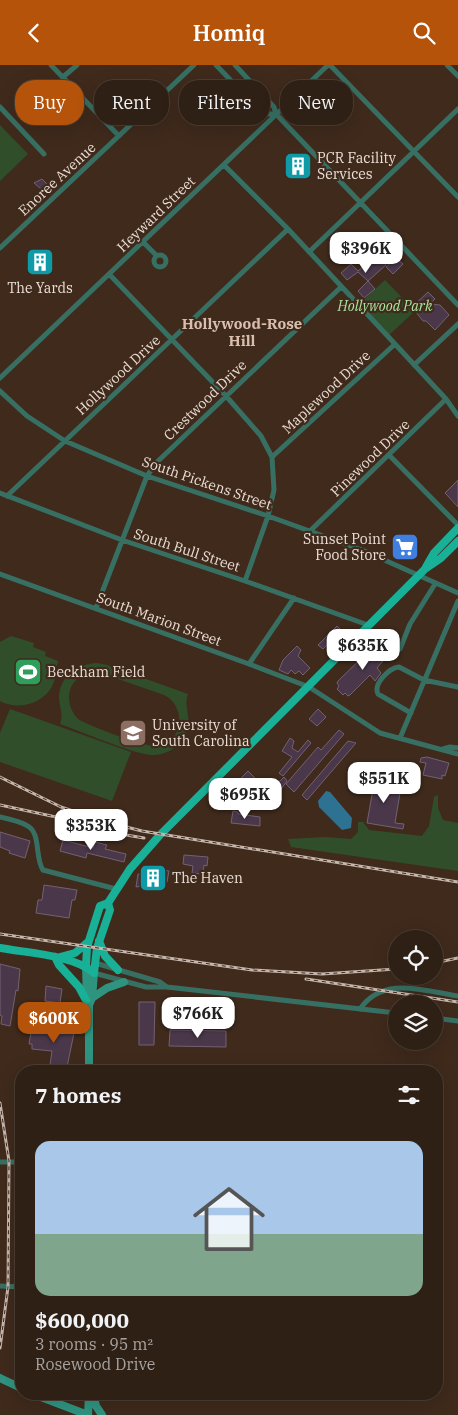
<!DOCTYPE html>
<meta charset="utf-8">
<style>
:root{--surface:#2f2015;--page:#3b2d22;--text:#f1f3f6;--muted:#a7a3a0;--line:#4a3e34;--accent:#b45309}
body{margin:0;font-family:"IBM Plex Serif",serif;background:var(--page);color:var(--text);height:100vh;display:flex;flex-direction:column;font-size:19px;white-space:nowrap}
*{box-sizing:border-box;margin:0}
p{font-size:16px;color:var(--muted)}
.icon{flex:none;width:28px;height:28px;fill:none;stroke:currentColor;stroke-width:2;stroke-linecap:round;stroke-linejoin:round}
.map{position:relative;flex:1;overflow:hidden}
.drawer{position:absolute;left:15px;top:1000px;width:428px;height:335px;display:flex;flex-direction:column;background:var(--surface);border-radius:20px;box-shadow:0 5px 20px #0002,0 0 0 1px var(--line)}
.drawer>*{flex:none}
.banner{position:absolute;left:15px;top:15px;width:429px;height:45px;display:flex;gap:10px}
.tools{position:absolute;left:388px;top:865px;display:grid;gap:10px}
.tools a{display:grid;place-items:center;width:55px;height:55px;border-radius:50%;background:var(--surface);box-shadow:0 5px 20px #0002,0 0 0 1px var(--line);font-size:25px}
.price{position:absolute;translate:-50% -42px;padding:0 11px;border-radius:10px;background:#fff;color:#222;font-size:16px;line-height:32px;filter:drop-shadow(0 1px 2px #0008)}
.price::after{content:'';position:absolute;left:50%;top:30px;width:15px;height:11px;margin-left:-8px;background:inherit;clip-path:polygon(0 0,100% 0,50% 100%)}
.price.on{background:var(--accent);color:#fff}
ul{padding:0;list-style:none}
li{display:grid;align-content:center;gap:10px;height:265px;padding:0 20px}
li span{display:grid;place-items:center;height:155px;border-radius:15px;color:#555}
li>.icon{margin-inline-start:auto}
span .icon{width:90px;height:90px;fill:#fffc;stroke-width:1}
li b{font-size:21px}
h2{display:flex;justify-content:space-between;align-items:center;height:60px;padding:0 20px;font-size:21px}
.tag{padding:0 18px;border-radius:20px;background:var(--surface);box-shadow:0 5px 20px #0002,0 0 0 1px var(--line);font-size:18px;line-height:45px}
.tag.on{background:var(--accent);color:#fff}
header{display:flex;justify-content:space-between;align-items:center;height:65px;padding:0 20px;background:var(--accent);color:#fff;font-size:22px;font-weight:600}
.map>svg:first-child{display:block}
.green{fill:#314e2b;fill-rule:evenodd}
.water{fill:#2e7291}
.building{fill:#4a384a;stroke:#746073}
.lines{fill:none;stroke-linecap:round;stroke-linejoin:round}
.minor{stroke:#377063;stroke-width:5}
.secondary{stroke:#2e9480;stroke-width:8}
.primary{stroke:#18b096;stroke-width:8}
.rail-casing{stroke:#c6b6ad;stroke-width:3}
.rail{stroke:#3f2a1c;stroke-width:1;stroke-dasharray:4;stroke-linecap:butt}
.labels{text-anchor:middle;dominant-baseline:central;stroke-width:4.5;stroke-linejoin:round;paint-order:stroke}
.poi-label{font-size:14px;fill:#ecded6;stroke:#3f2a1c;text-anchor:start}
.street-label{font-size:14px;fill:#ecded6;stroke:#3f2a1c}
.park-label{font-size:14px;font-style:italic;fill:#aae59e;stroke:#3f2a1c}
.neighbourhood-label{font-size:15px;font-weight:bold;fill:#d9bdad;stroke:#3f2a1c}
</style>
<header><svg class="icon" aria-label="back" viewBox="0 0 24 24"><path d="M15 5l-7 7 7 7"/></svg>Homiq<svg class="icon" aria-label="search" viewBox="0 0 24 24"><circle cx="10" cy="10" r="6"/><path d="M15 15l6 6"/></svg></header>
<div class="map">
<svg width="458" height="1350" viewBox="0 0 458 1350">
<rect width="100%" height="100%" fill="#3f2a1c"/>
<path class="green" d="M0 60 28 89 0 116Z
M385 215 415 246 388 271 358 240Z
M11 571 34 578 33 582 46 587 45 591 58 596C56 605 56 615 51 623 41 640 16 645 0 636V577Z
M97 598 107 600 188 629C183 642 192 653 187 666 182 680 169 689 155 690 136 691 81 666 60 659 64 648 59 642 59 632 60 611 77 599 97 598ZM95 606 164 630C187 641 184 678 156 681 144 682 89 661 78 654 61 636 69 609 95 606Z
M10 644 131 687 112 736 0 697V668Z
M438 730V743L443 755 458 758V806L291 782 288 774 325 772 351 774 358 767V757H363L369 765 422 771 429 761 434 732Z"/>
<path class="water" d="M326 726 330 727 352 753 351 763 342 765 319 742 318 736Z"/>
<path class="building" d="M303 92 307 100 296 110 289 103Z
M42 114 51 123V125L47 129 34 118Z
M377 173 383 180 374 190 367 183Z
M37 184 52 199 42 209 27 194Z
M376 190 386 200 368 216 375 224 364 233 358 226 368 216 358 207 347 215 341 208 351 199 358 206Z
M396 193 403 199 393 209 386 202Z
M428 227 435 234 430 239 440 240 449 250 435 265 426 256H423L412 242Z
M458 415V442L445 428Z
M405 473 414 481 404 491 396 483Z
M337 561 341 565 323 584 318 580Z
M375 580 376 581 381 580 388 590 377 603 381 608 375 616 370 610 350 630 348 631 345 628 343 630 337 624 339 621 337 618 338 616Z
M297 581 301 585 298 591 310 603 303 610 299 606 295 609 291 605 288 609 279 605 283 595Z
M318 644 326 652 317 661 309 654Z
M339 665 344 669 294 727 286 719 318 682 321 685Z
M290 673 294 676 292 683 298 687 308 675 311 678 283 711 279 708 292 692 282 686Z
M348 676 356 678 307 735 302 730Z
M427 692 449 698 445 711 442 710V714L423 710 426 698 420 697 421 693Z
M248 706 264 722 272 714 277 719 284 712 287 716 278 728 276 726 272 730 268 726 259 736 249 726 245 730 240 725 238 728 232 722Z
M376 707 384 708 382 719 401 722 395 758 404 759 403 764 367 758Z
M233 746 238 747V749L260 752V761L231 758Z
M0 767 30 776 25 793 9 788 10 786 0 782Z
M63 775 93 783 95 777 107 780 105 784 126 789 124 797 87 788 86 793 60 786Z
M184 790 208 792 207 801 204 800 203 809 192 808 193 801 183 799Z
M145 802 169 806 167 817 136 822 138 809 144 810Z
M44 820 77 825 75 835H72L69 853 36 848 38 835H42Z
M0 899 20 904 18 926 16 925 10 961 1 959 2 951 0 950Z
M46 921 62 924 60 938 45 936Z
M139 937H155L154 980H139Z
M42 960 66 964V967L74 968 67 1002 50 1000 52 986 32 984V979H29L31 967H41Z
M170 965 226 966V982L169 981Z"/>
<g class="lines">
<path class="minor" d="M51 0 119 71
M216 0 263 49H276
M235 0 274 42 276 49 458 240
M330 0 458 132
M447 0 458 11
M63 12 77 0
M0 42 44 89
M224 100 288 164 395 279 446 334 458 351
M143 177 156 190
M0 183 194 0
M309 187 458 44
M154 196a6 6 0 1 1 12 0a6 6 0 1 1-12 0Z
M109 209 226 331 261 371 272 392 274 425 268 451 245 516
M414 300 458 259
M0 313 328 0
M0 326 27 351 65 376 147 411 268 451 362 485 458 528
M389 390 458 460
M272 392 395 279
M0 428 122 475 245 516 368 560
M7 431 288 164
M309 467 446 334
M0 509 249 599 309 622 380 668 458 689
M96 543 147 411 156 398 341 222
M400 584 410 559 435 519
M249 599 294 533
M411 648 378 629C373 619 389 603 399 602L424 615 458 622
M400 673 458 536
M443 684 450 682 458 683
M0 752C9 754 18 756 26 760 42 767 34 792 43 805L116 824
M95 898 160 917 167 922
M94 908 146 922H167L396 948
M360 944C383 910 424 926 458 931
M434 953 458 956
M0 1097H21
M0 1221 21 1222"/>
<path class="secondary" d="M86 901 87 936
M92 933 107 923 124 917
M89 1006V940L92 933 94 908
M0 1313 21 1323
M33 1329 88 1350
M93 1329 96 1341 102 1350
M88 1350 89 1329"/>
<path class="primary" d="M426 502 434 488 458 463
M99 876 105 891 118 905
M0 883C27 888 74 890 94 908
M55 892 59 900 79 922 86 935
M60 892 75 888 88 877
M86 901 87 882 100 841 108 838 130 804 159 771 425 504 441 493 458 476
M94 908 97 883 110 845 108 838"/>
<g class="rail-casing">
<path id="rail" d="M0 712 61 742 103 756 142 766 458 817
M0 740 98 761
M90 764 144 773
M0 869 252 905 322 909 396 904
M434 898 458 893
M306 914 458 937
M0 1038 9 1096 8 1222 0 1283"/>
</g>
<use href="#rail" class="rail"/>
</g>
<defs>
<g id="building-square" transform="scale(1.4375)"><rect x="-9" y="-9" width="18" height="18" rx="4" fill="#0f9aa8" stroke="#3f2a1c"/><path d="M-4-6H4V6H1V3H-1V6H-4ZM-2.5-4.3h1.7v1.8h-1.7ZM.8-4.3h1.7v1.8H.8ZM-2.5-1h1.7V.8h-1.7ZM.8-1h1.7V.8H.8Z" fill="#fff"/></g>
<g id="supermarket-square" transform="scale(1.4375)"><rect x="-9" y="-9" width="18" height="18" rx="4" fill="#3f7fe0" stroke="#3f2a1c"/><path d="M-6-5.5h2.5l.6 2H6L4.5 2H-2.5L-4.4-4H-6ZM-1.5 3.2a1.3 1.3 0 1 0 .1 0ZM3 3.2a1.3 1.3 0 1 0 .1 0Z" fill="#fff"/></g>
<g id="stadium-square" transform="scale(1.4375)"><rect x="-9" y="-9" width="18" height="18" rx="4" fill="#2e9e5b" stroke="#3f2a1c"/><path d="M0-5a6.5 5 0 1 0 0 10a6.5 5 0 1 0 0-10ZM-3.5-1.8h7v3.6h-7Z" fill="#fff"/></g>
<g id="university-square" transform="scale(1.4375)"><rect x="-9" y="-9" width="18" height="18" rx="4" fill="#8d6e63" stroke="#3f2a1c"/><path d="M0-5L7-2L0 1L-7-2ZM-4 1L0 2.5L4 1V4Q0 6-4 4Z" fill="#fff"/></g>
</defs>
<g fill-rule="evenodd">
<use href="#building-square" x="298" y="101"/>
<use href="#building-square" x="40" y="197"/>
<use href="#supermarket-square" x="405" y="482"/>
<use href="#stadium-square" x="28" y="607"/>
<use href="#university-square" x="133" y="668"/>
<use href="#building-square" x="153" y="813"/>
</g>
<g class="labels">
<g class="poi-label">
<text x="317" y="93">PCR Facility<tspan x="317" dy="16">Services</tspan></text>
<text x="40" y="223" text-anchor="middle">The Yards</text>
<text x="386" y="474" text-anchor="end">Sunset Point<tspan x="386" dy="16">Food Store</tspan></text>
<text x="47" y="607">Beckham Field</text>
<text x="152" y="660">University of<tspan x="152" dy="16">South Carolina</tspan></text>
<text x="172" y="813">The Haven</text>
</g>
<g class="street-label">
<text transform="translate(57 114) rotate(-43)">Enoree Avenue</text>
<text transform="translate(156 149) rotate(-44)">Heyward Street</text>
<text transform="translate(118 310) rotate(-43)">Hollywood Drive</text>
<text transform="translate(326 327) rotate(-43)">Maplewood Drive</text>
<text transform="translate(205 335) rotate(-44)">Crestwood Drive</text>
<text transform="translate(370 393) rotate(-44)">Pinewood Drive</text>
<text transform="translate(207 418) rotate(19)">South Pickens Street</text>
<text transform="translate(187 485) rotate(18)">South Bull Street</text>
<text transform="translate(159 554) rotate(20)">South Marion Street</text>
</g>
<g class="park-label">
<text x="385" y="241">Hollywood Park</text>
</g>
<g class="neighbourhood-label">
<text x="242" y="258">Hollywood-Rose<tspan x="242" dy="17">Hill</tspan></text>
</g>
</g>
</svg>
<div class="tools">
<a><svg class="icon" aria-label="locate" viewBox="0 0 24 24"><circle cx="12" cy="12" r="6"/><path d="M12 2v4M12 18v4M2 12h4M18 12h4"/></svg></a>
<a><svg class="icon" aria-label="layers" viewBox="0 0 24 24"><path d="M12 4l9 5-9 5-9-5zM3 14l9 5 9-5"/></svg></a>
</div>
<b class="price" style="left:366px;top:209px">$396K</b>
<b class="price" style="left:363px;top:606px">$635K</b>
<b class="price" style="left:384px;top:739px">$551K</b>
<b class="price" style="left:245px;top:755px">$695K</b>
<b class="price" style="left:91px;top:786px">$353K</b>
<b class="price" style="left:198px;top:974px">$766K</b>
<b class="price on" style="left:54px;top:979px">$600K</b>
<div class="banner">
<a class="tag on">Buy</a>
<a class="tag">Rent</a>
<a class="tag">Filters</a>
<a class="tag">New</a>
</div>
<section class="drawer">
<h2>7 homes<svg class="icon" aria-label="filters" viewBox="0 0 24 24"><path d="M4 7h16M4 17h16"/><circle cx="9" cy="7" r="2"/><circle cx="15" cy="17" r="2"/></svg></h2>
<ul>
<li><span style="background:linear-gradient(#a9c7e8 60%,#7fa58c 0)"><svg class="icon" aria-label="home" viewBox="0 0 24 24"><path d="M3 11l9-7 9 7M6 9v11h12V9"/></svg></span><div><b>$600,000</b><p>3 rooms · 95 m²</p><p>Rosewood Drive</p></div></li>
</ul>
</section>
</div>
